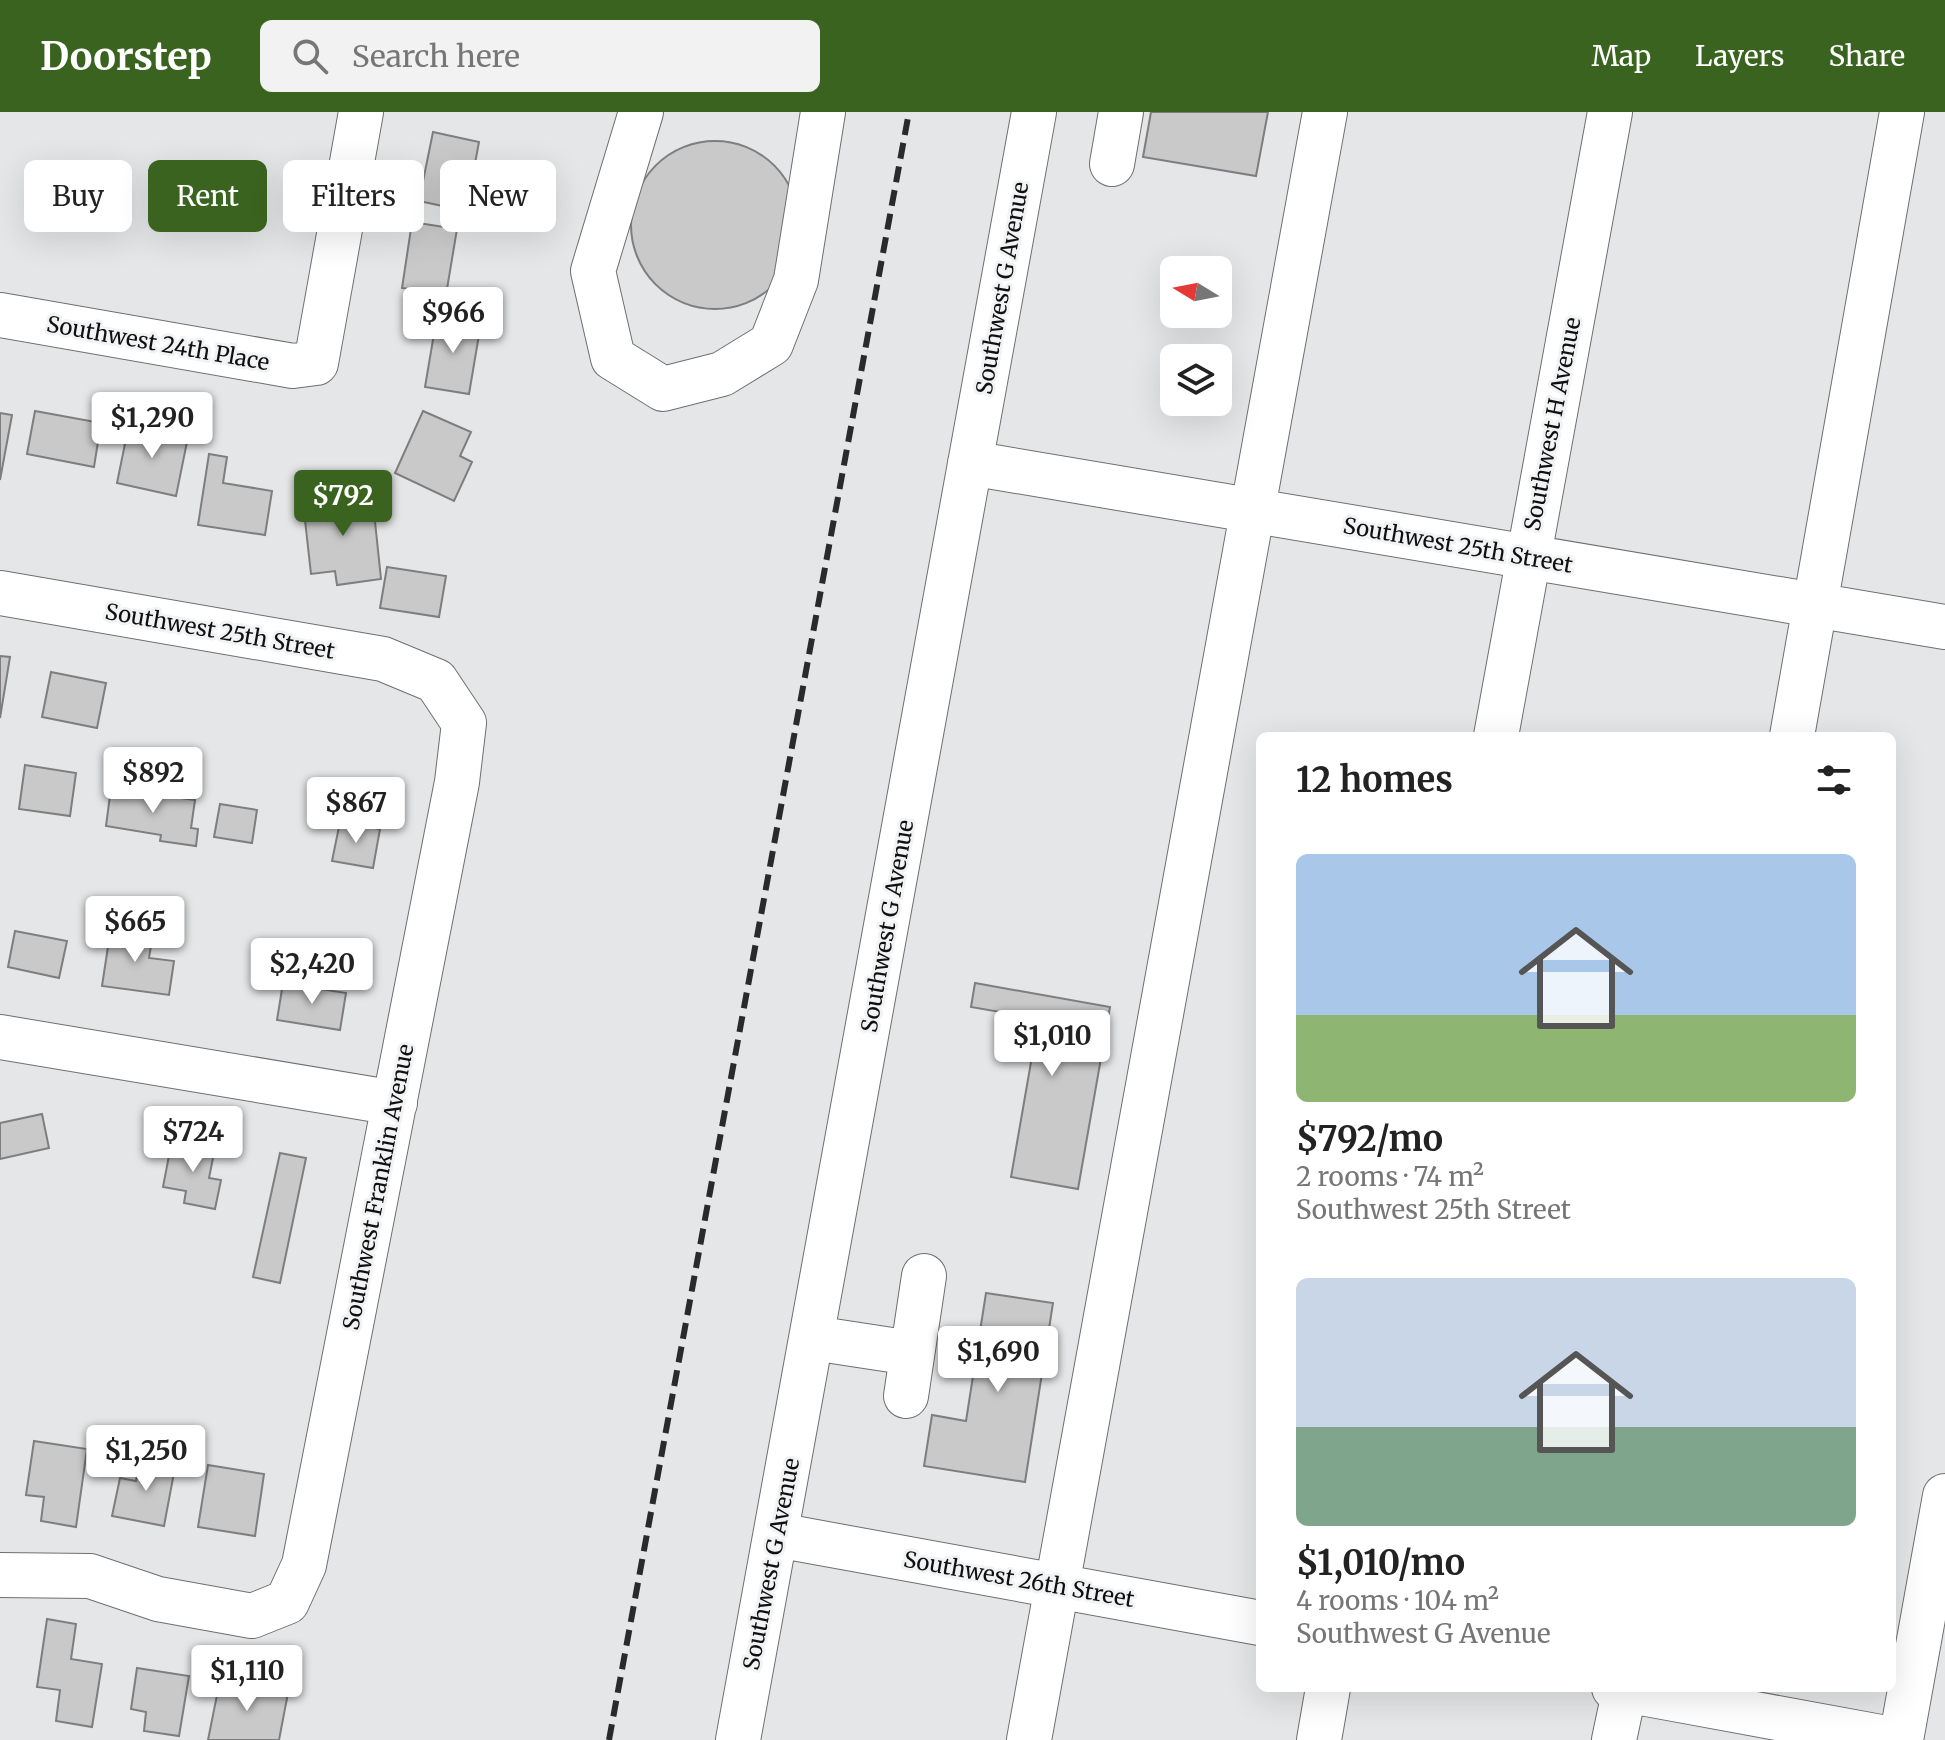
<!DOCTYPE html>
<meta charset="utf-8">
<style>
:root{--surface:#fff;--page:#f2f2f2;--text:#222;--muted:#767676;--accent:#39631f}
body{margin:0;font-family:Merriweather,serif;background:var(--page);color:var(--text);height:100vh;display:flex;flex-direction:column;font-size:30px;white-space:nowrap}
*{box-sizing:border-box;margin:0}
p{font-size:26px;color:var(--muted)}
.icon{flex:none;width:44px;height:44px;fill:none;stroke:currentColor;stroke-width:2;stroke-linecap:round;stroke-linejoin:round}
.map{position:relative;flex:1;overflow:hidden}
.side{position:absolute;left:1256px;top:620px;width:640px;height:960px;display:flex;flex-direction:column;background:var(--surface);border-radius:12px;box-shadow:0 8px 32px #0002}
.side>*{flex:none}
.top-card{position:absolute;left:24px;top:48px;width:760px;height:72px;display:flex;gap:16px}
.needle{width:52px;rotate:280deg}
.buttons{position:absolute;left:1160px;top:144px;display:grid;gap:16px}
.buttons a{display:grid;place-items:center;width:72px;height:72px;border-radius:12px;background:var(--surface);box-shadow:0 8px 32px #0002;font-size:40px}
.price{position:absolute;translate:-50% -68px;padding:0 18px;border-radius:8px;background:#fff;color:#222;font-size:26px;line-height:52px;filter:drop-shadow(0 2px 4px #0008)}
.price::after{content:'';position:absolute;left:50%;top:48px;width:24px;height:18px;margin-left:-12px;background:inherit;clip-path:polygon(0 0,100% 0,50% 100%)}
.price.selected{background:var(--accent);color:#fff}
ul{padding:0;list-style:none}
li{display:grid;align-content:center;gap:16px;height:424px;padding:0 40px}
li span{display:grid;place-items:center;height:248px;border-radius:12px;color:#555}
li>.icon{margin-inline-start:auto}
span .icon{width:144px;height:144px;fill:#fffc;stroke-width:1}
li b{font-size:34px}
h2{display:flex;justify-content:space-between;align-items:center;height:96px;padding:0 40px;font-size:34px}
.chip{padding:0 28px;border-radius:12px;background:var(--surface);box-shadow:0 8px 32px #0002;font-size:28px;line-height:72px}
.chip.selected{background:var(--accent);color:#fff}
header{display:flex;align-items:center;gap:48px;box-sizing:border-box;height:112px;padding:0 40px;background:var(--accent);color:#fff}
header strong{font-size:38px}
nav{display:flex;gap:44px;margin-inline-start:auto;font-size:28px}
.search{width:560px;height:72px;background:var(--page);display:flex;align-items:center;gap:20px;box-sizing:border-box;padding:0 28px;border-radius:12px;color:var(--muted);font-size:30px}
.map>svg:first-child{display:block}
.building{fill:#cac9ca;stroke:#7f7e7e;stroke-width:2}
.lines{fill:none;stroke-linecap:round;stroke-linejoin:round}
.minor-casing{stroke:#6f6f70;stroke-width:46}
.minor{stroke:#fff;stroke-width:44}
.rail{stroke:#292a2a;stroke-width:6;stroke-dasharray:16 8;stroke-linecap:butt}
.labels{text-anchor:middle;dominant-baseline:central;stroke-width:6;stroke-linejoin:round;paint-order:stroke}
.street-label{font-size:22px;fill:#0f1010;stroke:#f2f3f5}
</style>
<header>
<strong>Doorstep</strong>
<div class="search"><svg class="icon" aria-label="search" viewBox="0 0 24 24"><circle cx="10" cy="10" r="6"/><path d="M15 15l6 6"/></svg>Search here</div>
<nav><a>Map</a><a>Layers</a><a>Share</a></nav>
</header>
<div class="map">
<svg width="1945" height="1628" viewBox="0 0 1945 1628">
<rect width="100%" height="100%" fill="#e5e6e7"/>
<path class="building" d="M1151 0H1268L1256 64 1143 45Z
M433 20 479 30 466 99 419 89Z
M631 113a84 84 0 1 1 168 0a84 84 0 1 1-168 0Z
M412 110 457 117 446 183 402 176Z
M437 204 481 211 469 282 425 275Z
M35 299 101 311 94 355 27 342Z
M423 299 471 320 460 344 472 350 454 389 395 361Z
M0 301 12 303 0 368Z
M129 312 188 325 176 384 117 371Z
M209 342 227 345 223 371 272 379 265 423 198 413Z
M372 381 381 467 337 473 335 459 311 462 303 390Z
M387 455 446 464 439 505 380 496Z
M0 544 10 545 0 606Z
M51 560 106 571 97 616 42 605Z
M25 653 76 661 70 704 19 697Z
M111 676 195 688 191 716 198 717 196 734 160 729 161 723 106 714Z
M220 692 257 698 252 731 214 725Z
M340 710 380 717 373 756 332 749Z
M111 815 153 821 149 846 174 849 169 883 102 874Z
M15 819 67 829 59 866 8 855Z
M283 871 346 881 340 918 277 908Z
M975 871 1110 895 1078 1077 1011 1065 1034 933 1001 927 1006 901 971 895Z
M42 1002 49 1036 0 1047V1011Z
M172 1028 215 1036 209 1066 221 1068 215 1097 184 1091 186 1079 163 1075Z
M280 1041 306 1046 280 1171 253 1165Z
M986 1181 1053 1191 1025 1370 924 1354 932 1303 966 1309Z
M34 1329 87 1337 76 1415 41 1409 44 1385 26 1383Z
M141 1344 176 1350 164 1414 112 1404 120 1366 136 1369Z
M208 1353 264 1362 255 1424 198 1415Z
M47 1507 76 1512 71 1547 102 1552 92 1615 56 1609 60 1578 37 1575Z
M137 1556 189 1564 179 1624 144 1619 146 1600 131 1597Z
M220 1568 288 1581 279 1628H208Z"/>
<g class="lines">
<g class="minor-casing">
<path id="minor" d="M641 0 593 159 613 246 663 277 722 262 771 232 796 168 823 0
M1112 52 1121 0
M0 203 293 254 316 251 361 0
M970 351 1945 515
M0 481 383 547 436 569 464 611 457 670 304 1453 287 1490 252 1504 158 1487 90 1464 0 1463
M1496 624 1610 0
M1792 624 1902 0
M0 925 395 991
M813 1226 911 1241
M906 1284 924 1164
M777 1423 1260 1511
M1614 1576 1897 1628
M738 1628 1034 0
M1029 1628 1325 0
M1319 1628 1328 1576
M1614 1628 1625 1576
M1901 1628 1945 1384"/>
</g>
<use href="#minor" class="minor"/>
<path class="rail" d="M609 1628 909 0"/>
</g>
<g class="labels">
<g class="street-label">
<text transform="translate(1002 176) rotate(-80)">Southwest G Avenue</text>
<text transform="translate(158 231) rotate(10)">Southwest 24th Place</text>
<text transform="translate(1552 312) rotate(-79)">Southwest H Avenue</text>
<text transform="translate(1458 433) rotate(10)">Southwest 25th Street</text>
<text transform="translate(220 519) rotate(10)">Southwest 25th Street</text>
<text transform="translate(887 814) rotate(-80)">Southwest G Avenue</text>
<text transform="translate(378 1075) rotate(-79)">Southwest Franklin Avenue</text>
<text transform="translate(771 1452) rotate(-79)">Southwest G Avenue</text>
<text transform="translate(1019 1467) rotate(10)">Southwest 26th Street</text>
</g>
</g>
</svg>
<div class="buttons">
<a><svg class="needle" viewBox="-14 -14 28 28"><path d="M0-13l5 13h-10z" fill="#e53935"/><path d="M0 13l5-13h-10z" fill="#767676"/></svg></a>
<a><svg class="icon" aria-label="layers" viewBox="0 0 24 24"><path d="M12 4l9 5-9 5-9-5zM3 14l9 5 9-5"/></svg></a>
</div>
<b class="price" style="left:453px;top:243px">$966</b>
<b class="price" style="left:152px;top:348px">$1,290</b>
<b class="price selected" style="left:343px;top:426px">$792</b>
<b class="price" style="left:153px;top:703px">$892</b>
<b class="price" style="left:356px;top:733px">$867</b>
<b class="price" style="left:135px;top:852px">$665</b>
<b class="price" style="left:312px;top:894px">$2,420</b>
<b class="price" style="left:1052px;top:966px">$1,010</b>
<b class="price" style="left:193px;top:1062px">$724</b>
<b class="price" style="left:998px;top:1282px">$1,690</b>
<b class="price" style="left:146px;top:1381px">$1,250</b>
<b class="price" style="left:247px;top:1601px">$1,110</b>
<div class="top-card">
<a class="chip">Buy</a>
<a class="chip selected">Rent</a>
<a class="chip">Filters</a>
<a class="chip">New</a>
</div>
<section class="side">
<h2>12 homes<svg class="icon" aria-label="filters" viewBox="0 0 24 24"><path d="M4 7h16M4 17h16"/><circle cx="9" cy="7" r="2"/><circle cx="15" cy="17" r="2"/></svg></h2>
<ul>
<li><span style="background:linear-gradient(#a9c7e8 65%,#8fb573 0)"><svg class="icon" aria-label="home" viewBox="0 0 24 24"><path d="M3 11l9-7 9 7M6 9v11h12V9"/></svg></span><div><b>$792/mo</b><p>2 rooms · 74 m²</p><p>Southwest 25th Street</p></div></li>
<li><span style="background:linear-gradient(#c9d6e8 60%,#7fa58c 0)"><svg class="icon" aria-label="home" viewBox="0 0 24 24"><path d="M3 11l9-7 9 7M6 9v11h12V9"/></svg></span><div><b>$1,010/mo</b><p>4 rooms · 104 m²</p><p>Southwest G Avenue</p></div></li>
</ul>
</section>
</div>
